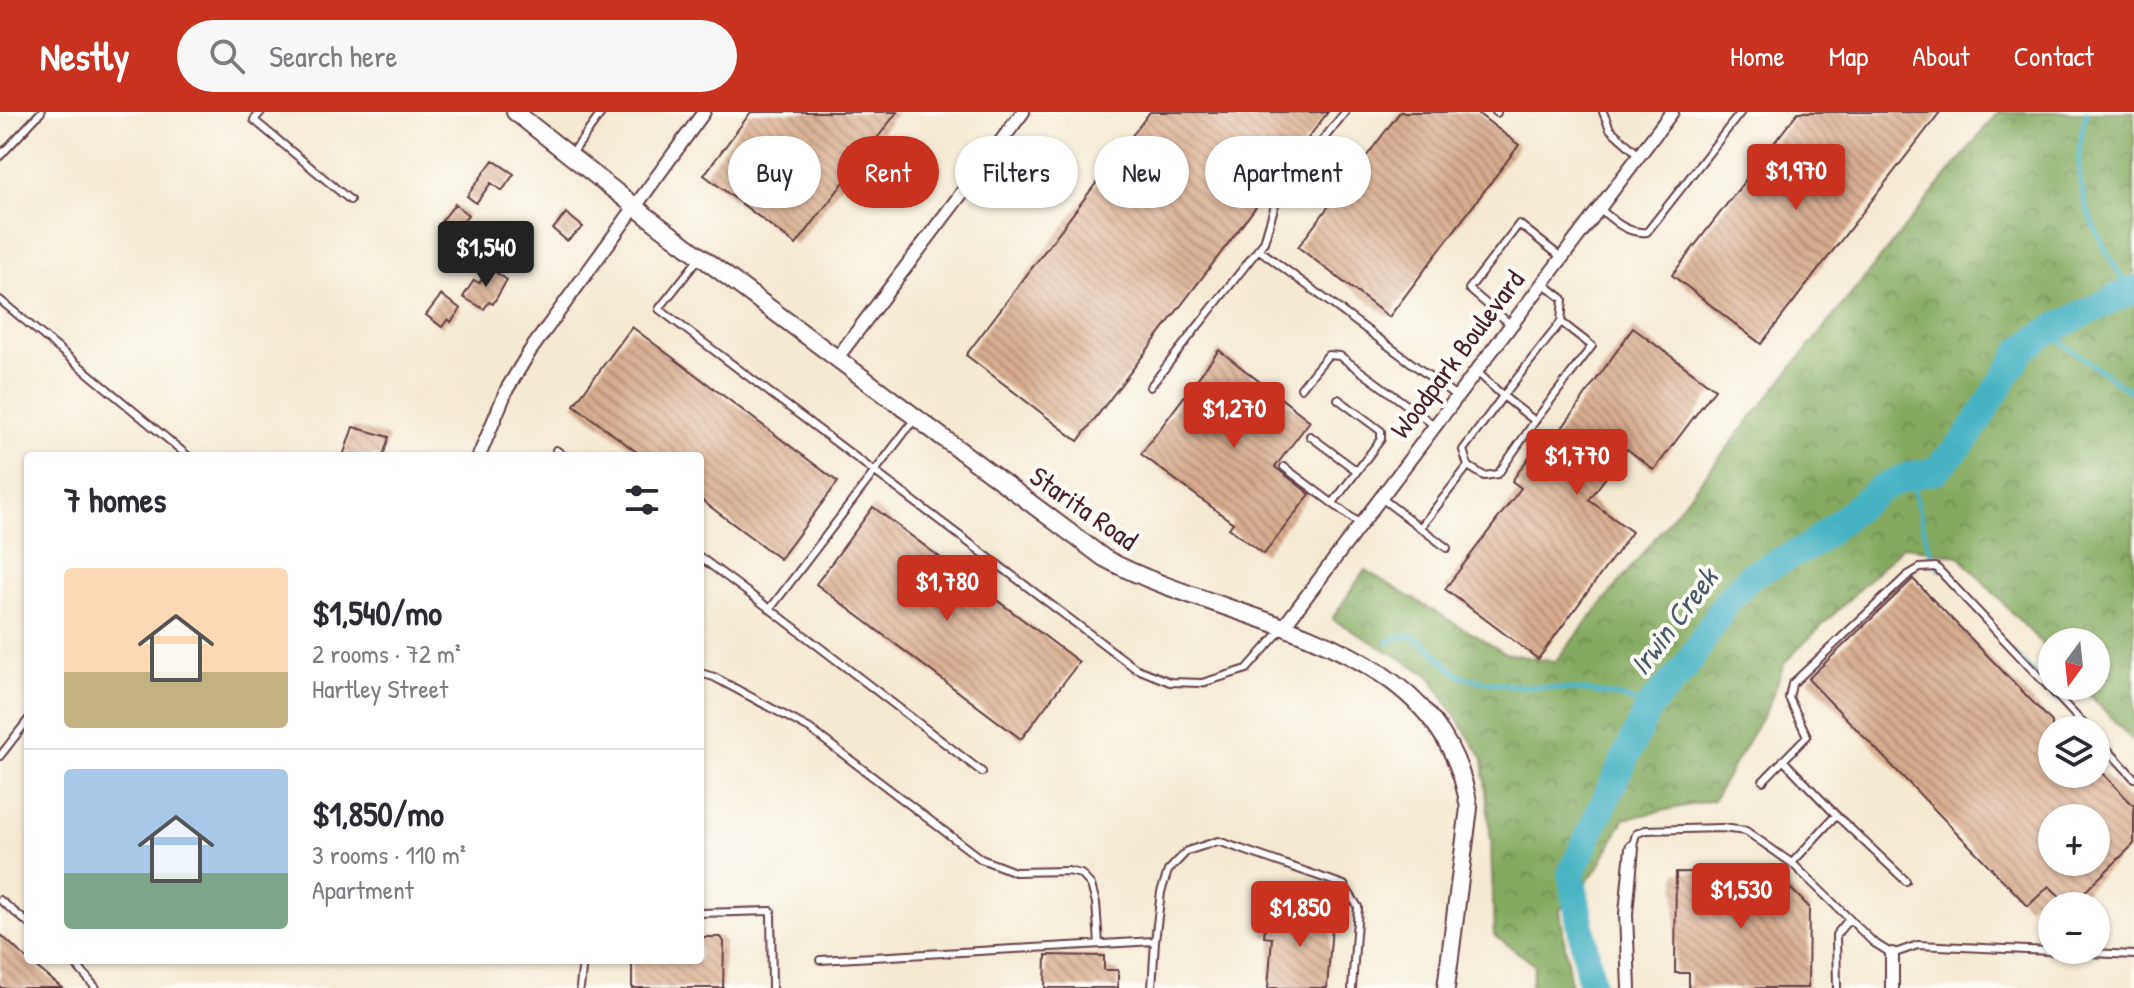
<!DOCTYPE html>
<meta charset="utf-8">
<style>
:root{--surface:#fff;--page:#f7f7f7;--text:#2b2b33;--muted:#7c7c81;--line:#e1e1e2;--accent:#c8321e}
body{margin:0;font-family:"Patrick Hand",sans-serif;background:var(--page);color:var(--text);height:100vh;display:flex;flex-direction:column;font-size:30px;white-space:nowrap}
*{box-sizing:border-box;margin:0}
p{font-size:26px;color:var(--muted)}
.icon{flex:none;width:44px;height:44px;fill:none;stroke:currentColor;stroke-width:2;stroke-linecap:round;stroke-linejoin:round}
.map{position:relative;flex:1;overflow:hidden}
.panel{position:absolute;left:24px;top:340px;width:680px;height:512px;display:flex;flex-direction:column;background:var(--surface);border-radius:8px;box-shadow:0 2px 6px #0004}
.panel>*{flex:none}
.banner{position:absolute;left:728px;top:24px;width:760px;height:72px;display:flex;gap:16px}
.needle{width:52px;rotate:195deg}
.tools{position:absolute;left:2038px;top:516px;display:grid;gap:16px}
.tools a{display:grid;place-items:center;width:72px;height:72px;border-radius:50%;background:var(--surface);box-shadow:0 2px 6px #0004;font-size:40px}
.price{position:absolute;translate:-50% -68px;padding:0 18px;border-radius:8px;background:var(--accent);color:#fff;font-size:26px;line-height:52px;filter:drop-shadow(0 2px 4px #0008)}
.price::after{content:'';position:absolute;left:50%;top:48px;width:24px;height:18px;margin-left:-12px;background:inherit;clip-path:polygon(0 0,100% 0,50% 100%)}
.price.current{background:#222;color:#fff}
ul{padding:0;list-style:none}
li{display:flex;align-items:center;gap:24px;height:200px;padding:0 40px}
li+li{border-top:2px solid var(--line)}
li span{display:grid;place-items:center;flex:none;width:224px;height:160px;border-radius:8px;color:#555}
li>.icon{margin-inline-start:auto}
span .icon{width:96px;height:96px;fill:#fffc;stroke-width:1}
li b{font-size:34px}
h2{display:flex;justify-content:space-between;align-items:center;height:96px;padding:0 40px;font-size:34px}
.tag{padding:0 28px;border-radius:36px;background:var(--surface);box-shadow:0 2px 6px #0004;font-size:28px;line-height:72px}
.tag.current{background:var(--accent);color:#fff}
header{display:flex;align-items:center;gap:48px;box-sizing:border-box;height:112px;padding:0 40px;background:var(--accent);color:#fff}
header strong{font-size:38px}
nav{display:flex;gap:44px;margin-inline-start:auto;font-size:28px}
.search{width:560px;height:72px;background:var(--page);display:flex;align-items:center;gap:20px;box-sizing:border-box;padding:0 28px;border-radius:44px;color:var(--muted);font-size:30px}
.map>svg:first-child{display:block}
.forest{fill:url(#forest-crowns);stroke:#686445;stroke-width:2}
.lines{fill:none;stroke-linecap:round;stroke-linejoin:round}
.stream{stroke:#46b2c3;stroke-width:5}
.river{stroke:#46b2c3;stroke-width:28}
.building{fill:url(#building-back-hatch);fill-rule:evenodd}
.service-casing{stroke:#643d44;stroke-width:10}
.minor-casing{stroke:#643d44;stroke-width:16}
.tertiary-casing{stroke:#643d44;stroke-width:20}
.service{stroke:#fff;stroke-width:6}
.minor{stroke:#fff;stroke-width:12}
.tertiary{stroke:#fff;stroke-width:16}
.labels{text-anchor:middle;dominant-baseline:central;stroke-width:8;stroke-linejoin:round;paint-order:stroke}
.street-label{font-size:28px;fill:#4a1f2b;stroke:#fdfcf7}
.water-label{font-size:30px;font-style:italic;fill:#485a68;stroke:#fdfcf7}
</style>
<header>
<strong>Nestly</strong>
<div class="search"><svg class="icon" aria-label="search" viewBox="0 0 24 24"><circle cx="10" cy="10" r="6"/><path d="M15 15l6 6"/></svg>Search here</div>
<nav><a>Home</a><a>Map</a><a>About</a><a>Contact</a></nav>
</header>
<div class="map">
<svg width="2134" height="876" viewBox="0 0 2134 876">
<defs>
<pattern id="forest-crowns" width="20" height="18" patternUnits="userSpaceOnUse" patternTransform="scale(2)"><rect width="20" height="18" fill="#85aa5f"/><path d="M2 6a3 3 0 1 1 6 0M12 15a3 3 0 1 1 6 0" fill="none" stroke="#6f8a4f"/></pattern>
<pattern id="building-back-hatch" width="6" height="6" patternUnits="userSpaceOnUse" patternTransform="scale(2)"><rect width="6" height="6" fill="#d8ab8d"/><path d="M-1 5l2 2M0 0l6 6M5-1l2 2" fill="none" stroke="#b18b73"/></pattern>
</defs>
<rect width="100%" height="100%" fill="#fdfcf7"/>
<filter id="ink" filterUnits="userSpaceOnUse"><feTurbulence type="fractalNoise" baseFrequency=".0125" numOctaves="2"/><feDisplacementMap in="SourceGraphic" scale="16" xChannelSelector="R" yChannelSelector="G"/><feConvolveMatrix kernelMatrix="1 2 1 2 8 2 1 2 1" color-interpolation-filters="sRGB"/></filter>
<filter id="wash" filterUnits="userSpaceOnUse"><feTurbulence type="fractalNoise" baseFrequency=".006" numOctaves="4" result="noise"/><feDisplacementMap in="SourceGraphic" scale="32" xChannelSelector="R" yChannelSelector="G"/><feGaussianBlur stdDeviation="1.8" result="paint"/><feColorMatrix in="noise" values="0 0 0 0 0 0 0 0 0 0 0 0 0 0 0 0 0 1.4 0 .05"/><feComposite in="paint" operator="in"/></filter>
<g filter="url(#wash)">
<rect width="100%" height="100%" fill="#f4e9d3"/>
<path class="forest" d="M1998 0H2134V630L2081 574H2096V530H2052V543L1959 444 1903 434 1785 550 1768 595 1713 688 1624 707 1597 758 1560 798 1571 876H1530L1535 853 1494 823 1491 731 1483 647 1429 563 1332 507 1365 458 1505 541 1555 550Z"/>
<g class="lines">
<path class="stream" d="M2087 0C2063 73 2095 118 2129 180
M2047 220 2134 282
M1909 364C1921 395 1922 430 1940 457
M1388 531C1418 505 1440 557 1467 566 1532 581 1586 569 1649 595
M2011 539 2057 587"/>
<path class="river" d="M1592 876 1571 761 1649 595 1685 556 1727 489 1751 463 1809 435 1878 378 1909 364 1935 359 1967 326 2022 238 2047 220 2134 177"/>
</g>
<g id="blocks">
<path class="building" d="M751 0H897L796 133 704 63Z
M1150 0H1328L1078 329 966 243Z
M1400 0H1476L1519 33 1389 205 1298 135Z
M1798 0H1940L1761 232 1672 163Z
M493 48 514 62 502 79 491 71 476 91 467 84Z
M455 92 468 103 451 125 437 115Z
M566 101 583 115 567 129 553 117Z
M490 156 507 168 493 192 489 190 484 197 463 185 474 168 479 171Z
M441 183 461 197 451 210 448 207 442 215 426 203Z
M632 215 838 370 780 447 700 387V344H642L574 293Z
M1633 216 1715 277 1654 358 1627 337 1589 388 1632 420 1538 547 1445 477 1521 376 1512 369 1530 344 1538 350Z
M1219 238 1310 309 1275 355 1310 382 1264 442 1229 416 1233 411 1141 342Z
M353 315 389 325 383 344H343Z
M873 395 1079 550 1021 627 816 472Z
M1913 467 2052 610V662H2103L2134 694V732L2070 794 2049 774 2028 794 1808 567ZM2052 706H2096V750H2052Z
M1676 760 1775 761 1809 795 1808 876H1689V861H1675Z
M1275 797 1333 802 1327 876H1268L1272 826 1264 825 1265 813 1273 814Z
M0 822 28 848 62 876H0Z
M700 825H721L724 830 723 876H632V848H700Z
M1046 843 1104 844V858H1118V876H1045Z"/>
</g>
</g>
<g filter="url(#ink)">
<use href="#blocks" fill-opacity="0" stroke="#643d44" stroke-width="2"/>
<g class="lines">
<g class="service-casing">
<path id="service" d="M261 0 254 8 350 88
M1496 0 1497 1
M1603 0 1610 17 1639 43
M571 43 602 0
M0 44 41 0
M1599 96C1614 109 1627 122 1647 120L1741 0
M1258 137 1456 284
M700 145 659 197 1135 556 1170 570 1202 571 1247 557 1282 517
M0 188 188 344
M1510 212 1469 177 1519 112 1561 145
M1475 258 1503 284 1561 210 1563 187 1544 172
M1150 275 1264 130 1277 86 1345 0
M1301 276 1328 243 1340 244 1434 313
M1535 309 1498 362 1484 364 1468 354 1463 338 1503 284 1535 309 1592 234 1561 210
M1310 324 1357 359
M556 338 564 344
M1284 355 1360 412
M1380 385 1447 436
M1333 391 1381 327V319L1338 287
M1420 416 1468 354
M700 445 770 497 914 308
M770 497 982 660
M700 561 714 565 810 617 981 747 1015 760 1068 759 1081 762 1091 773 1096 791 1099 832
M2096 625 2134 666
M0 644 28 608
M1783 648 1836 703 1792 751 1873 830 1892 842 1918 833 2134 843
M1763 669 1807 624 1789 586 1792 572 1908 463 1920 456 1936 455 2089 618
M1836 703 1906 769
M1632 736 1636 722 1645 718 1722 716 1746 719 1793 752
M0 788 28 811
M700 801 771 799 772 876
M1155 829 1161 780 1168 759 1187 739 1218 729 1344 773 1358 795 1352 876
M72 848 96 876
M820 848 1155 829 1152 876
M580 876 583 848
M1837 876 1836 823 1849 807"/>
</g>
<g class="minor-casing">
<path id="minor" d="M837 246 1023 0
M479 344 507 277 530 239 704 0
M1284 514 1672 0
M1892 842V876
M1629 876 1626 802 1632 736"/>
</g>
<g class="tertiary-casing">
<path id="tertiary" d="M515 0 657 112 1104 446C1230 515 1443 521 1469 696L1446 876"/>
</g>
<use href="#service" class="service"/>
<use href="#minor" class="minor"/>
<use href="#tertiary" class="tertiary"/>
</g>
</g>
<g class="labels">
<g class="street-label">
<text transform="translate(1457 242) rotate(-53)">Woodpark Boulevard</text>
<text transform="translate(1084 396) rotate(35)">Starita Road</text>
</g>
<g class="water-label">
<text transform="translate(1673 509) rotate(-53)">Irwin Creek</text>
</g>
</g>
</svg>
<div class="tools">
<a><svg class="needle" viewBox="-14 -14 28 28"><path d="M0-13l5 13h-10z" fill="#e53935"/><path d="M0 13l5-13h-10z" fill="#7c7c81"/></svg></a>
<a><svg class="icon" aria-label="layers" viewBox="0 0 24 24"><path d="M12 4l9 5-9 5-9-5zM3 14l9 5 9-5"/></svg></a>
<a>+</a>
<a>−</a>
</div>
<b class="price" style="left:1796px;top:100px">$1,970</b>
<b class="price current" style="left:486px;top:177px">$1,540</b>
<b class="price" style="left:1234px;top:338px">$1,270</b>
<b class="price" style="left:1577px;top:385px">$1,770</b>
<b class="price" style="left:947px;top:511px">$1,780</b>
<b class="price" style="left:1741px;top:819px">$1,530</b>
<b class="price" style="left:1300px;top:837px">$1,850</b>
<div class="banner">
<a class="tag">Buy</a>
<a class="tag current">Rent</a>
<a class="tag">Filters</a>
<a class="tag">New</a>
<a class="tag">Apartment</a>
</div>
<section class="panel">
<h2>7 homes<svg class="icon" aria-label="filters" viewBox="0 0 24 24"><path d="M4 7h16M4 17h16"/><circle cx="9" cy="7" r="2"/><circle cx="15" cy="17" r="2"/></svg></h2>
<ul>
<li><span style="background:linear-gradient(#ffd9b3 65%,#c2b280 0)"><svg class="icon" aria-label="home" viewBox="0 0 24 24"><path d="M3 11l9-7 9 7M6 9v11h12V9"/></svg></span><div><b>$1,540/mo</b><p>2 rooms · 72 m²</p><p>Hartley Street</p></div></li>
<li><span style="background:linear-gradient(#a9c7e8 65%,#7fa58c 0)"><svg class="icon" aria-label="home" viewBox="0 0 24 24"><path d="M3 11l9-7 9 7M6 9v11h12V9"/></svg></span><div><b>$1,850/mo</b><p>3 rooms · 110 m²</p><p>Apartment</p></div></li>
</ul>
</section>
</div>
